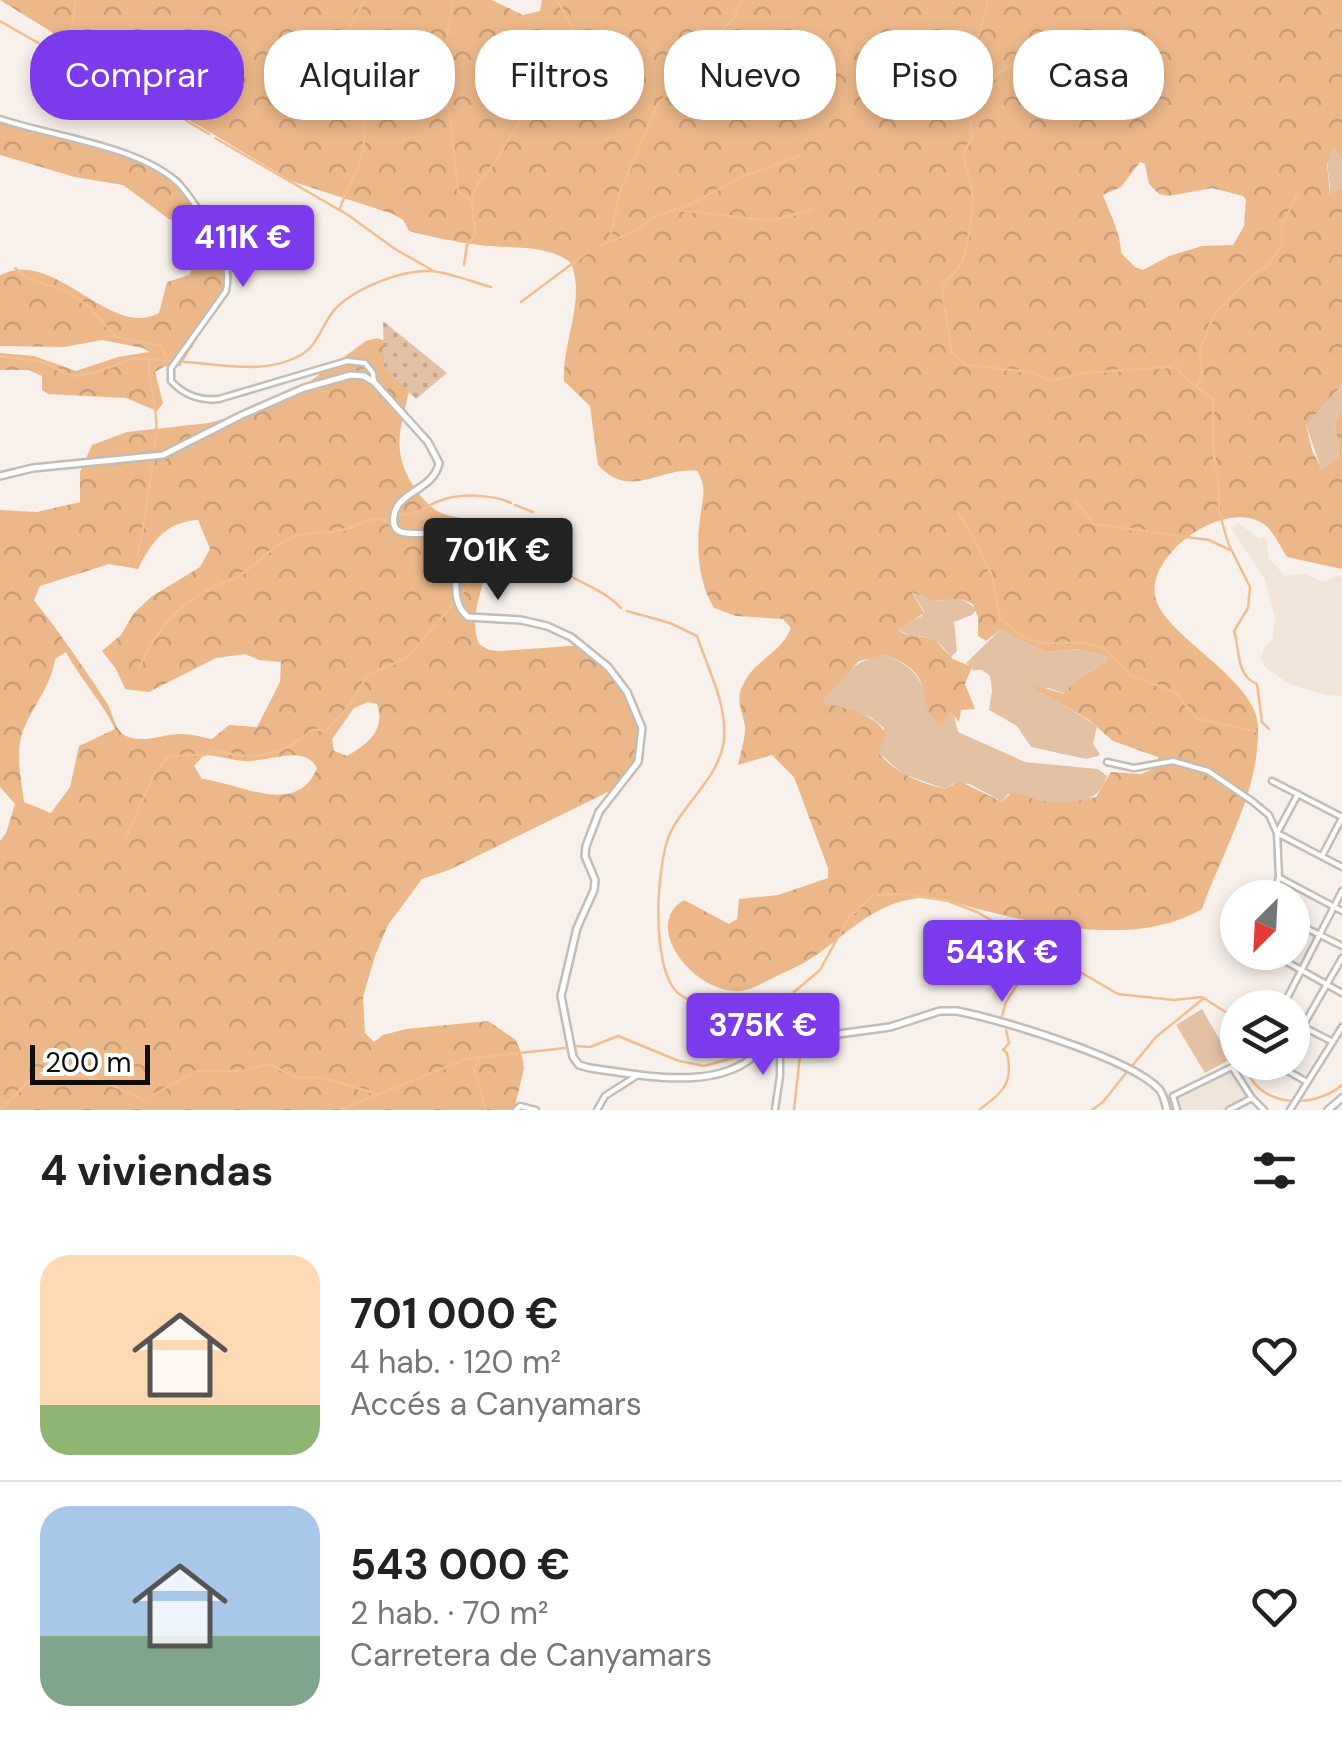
<!DOCTYPE html>
<html lang="es">
<meta charset="utf-8">
<style>
:root{--surface:#fff;--page:#f6f6f6;--text:#222;--muted:#767676;--line:#e0e0e0;--accent:#7c3aed}
body{margin:0;font-family:"DM Sans",sans-serif;background:var(--page);color:var(--text);height:100vh;display:flex;flex-direction:column;font-size:38px;white-space:nowrap}
*{box-sizing:border-box;margin:0}
p{font-size:32px;color:var(--muted)}
.icon{flex:none;width:55px;height:55px;fill:none;stroke:currentColor;stroke-width:2;stroke-linecap:round;stroke-linejoin:round}
.map{position:relative;height:1110px;overflow:hidden}
.drawer{display:flex;flex-direction:column;background:var(--surface);flex:1}
.drawer>*{flex:none}
.banner{position:absolute;left:30px;top:30px;width:1282px;height:90px;display:flex;gap:20px}
.needle{width:65px;rotate:204deg}
.tools{position:absolute;left:1220px;top:880px;display:grid;gap:20px}
.tools a{display:grid;place-items:center;width:90px;height:90px;border-radius:50%;background:var(--surface);box-shadow:0 5px 15px #0003;font-size:50px}
.scale{position:absolute;left:30px;bottom:25px;width:120px;box-sizing:border-box;padding-left:10px;border:5px solid #100e0c;border-top:0;font-size:28px;line-height:35px;white-space:nowrap;color:#100e0c;-webkit-text-stroke:8px #fff;paint-order:stroke}
.price{position:absolute;translate:-50% -85px;padding:0 22px;border-radius:10px;background:var(--accent);color:#fff;font-size:32px;line-height:65px;filter:drop-shadow(0 2px 5px #0008)}
.price::after{content:'';position:absolute;left:50%;top:60px;width:30px;height:22px;margin-left:-15px;background:inherit;clip-path:polygon(0 0,100% 0,50% 100%)}
.price.selected{background:#222;color:#fff}
ul{padding:0;list-style:none}
li{display:flex;align-items:center;gap:30px;height:250px;padding:0 40px}
li+li{border-top:2px solid var(--line)}
li span{display:grid;place-items:center;flex:none;width:280px;height:200px;border-radius:30px;color:#555}
li>.icon{margin-inline-start:auto}
span .icon{width:120px;height:120px;fill:#fffc;stroke-width:1}
li b{font-size:42px}
h2{display:flex;justify-content:space-between;align-items:center;height:120px;padding:0 40px;font-size:42px}
.chip{padding:0 35px;border-radius:40px;background:var(--surface);box-shadow:0 5px 15px #0003;font-size:35px;line-height:90px}
.chip.selected{background:var(--accent);color:#fff}
.map>svg:first-child{display:block}
.built{fill:#f1e4d9}
.grass{fill:#e3c1a4}
.forest{fill:url(#forest-crowns);fill-rule:evenodd}
.park{fill:url(#park-dots)}
.lines{fill:none;stroke-linecap:round;stroke-linejoin:round}
.stream{stroke:#f2bd8f;stroke-width:2.5}
.minor-casing{stroke:#c3bdb7;stroke-width:9}
.tertiary-casing{stroke:#c3bdb7;stroke-width:10}
.minor{stroke:#fff;stroke-width:4}
.tertiary{stroke:#fff;stroke-width:5}
</style>
<div class="map">
<svg width="1342" height="1110" viewBox="0 0 1342 1110">
<defs>
<pattern id="forest-crowns" width="20" height="18" patternUnits="userSpaceOnUse" patternTransform="scale(2.5)"><rect width="20" height="18" fill="#ecb88a"/><path d="M2 6a3 3 0 1 1 6 0M12 15a3 3 0 1 1 6 0" fill="none" stroke="#c99d76"/></pattern>
<pattern id="park-dots" width="8" height="8" patternUnits="userSpaceOnUse" patternTransform="scale(2.5)"><rect width="8" height="8" fill="#e3c1a4"/><path d="M2 2h.1M6 6h.1" fill="none" stroke="#c2a58c" stroke-width="1.8" stroke-linecap="round"/></pattern>
</defs>
<rect width="100%" height="100%" fill="#f8f1eb"/>
<path class="built" d="M1238 523 1259 538 1266 537 1269 559 1285 576 1305 574 1323 582 1339 575 1342 579V696L1326 695 1289 684 1265 667 1261 658 1265 646 1273 639 1275 617 1265 579 1231 528Z
M1231 1070 1249 1097 1224 1110H1179L1176 1099Z"/>
<path class="grass" d="M1333 149 1342 159V188L1334 195 1330 193C1331 178 1322 160 1333 149Z
M1342 385V410L1335 421 1339 457 1322 471 1306 425Z
M912 592 932 601 962 599 977 609 972 615 954 622 957 651 951 657C930 627 922 643 898 630L900 626 922 616 924 611Z
M1000 630 1046 652 1078 649 1107 657 1106 662 1075 681 1065 694 1049 688 1034 690 1042 691 1097 726 1093 744 1100 754 1098 756 1086 759 1031 747 1017 726 989 710 992 691 990 676 982 670H973L966 663Z
M885 655C942 676 914 712 942 725L948 713 953 712 958 732 1025 762 1098 769 1107 776C1093 819 1041 802 1008 794L1002 802 970 784 954 783 945 789 903 774 879 753 884 728 870 717 826 704 822 700C841 679 855 658 885 655Z
M1202 1009 1231 1059 1205 1073 1176 1025Z"/>
<path class="forest" d="M0 0H492L523 15 540 11 542 0H1342V159L1333 149 1327 164 1330 194 1342 188V385L1306 425 1312 450 1322 470 1339 457 1335 421 1342 410V569L1287 557C1281 548 1274 532 1265 525 1228 497 1148 551 1155 596 1162 635 1257 679 1258 726 1260 791 1223 850 1202 909 1136 947 1047 926 978 909 958 904 938 895 918 898 870 904 846 937 807 961 796 968 784 972 773 978 764 982 754 989 745 990 700 1000 638 927 684 900L729 924 737 919 739 899 778 895 828 878V868L794 777 772 755 738 765C740 754 746 737 745 726 742 708 734 699 745 681 757 659 781 653 791 628L783 619 736 616 714 608C698 582 696 548 700 519 702 500 708 488 697 471 660 466 631 501 598 465L590 406 564 381C562 341 586 301 571 263 547 243 508 249 479 245 456 242 431 237 409 231L403 220 393 214 291 181 168 107 104 75 50 31ZM1140 162 1145 164 1149 184 1159 194 1169 196 1212 188 1243 196 1246 200 1244 226 1233 245 1202 246 1169 256 1143 270 1135 267 1121 253C1121 234 1110 214 1103 195L1121 187ZM912 592 932 601 962 599 973 604 978 617V636L986 641 1000 630 1046 652 1078 649 1107 657 1106 662 1075 681 1064 694 1035 685 1034 690 1042 692 1089 720 1113 741 1158 757V767L1141 774 1111 772 1096 797C1064 805 1043 805 1013 791L1002 802 959 781 945 789C920 783 895 773 879 753L886 733C872 713 849 709 826 704L823 700 859 661 885 655C942 675 911 702 939 724L942 725 951 712 959 722 961 710 975 709 965 684 972 667 953 659 934 639 905 634 898 630 924 613Z
M11 118 139 158 180 178 229 256 231 274 222 300 180 366H165L155 372 163 403 157 411 126 398 48 394 42 390V376L28 370H0V353L34 356 76 371 118 357 149 352 143 348 102 340 64 347 0 346V275C56 247 109 340 159 313L167 282 189 275C198 259 207 247 197 230L169 219 123 185 75 177 0 155V120Z
M377 338 388 342 411 381C403 426 387 449 417 491 425 502 433 511 447 515 464 519 477 520 483 539 497 577 464 606 479 644L489 650 501 651 584 645 603 659 623 689 644 733 641 756 620 785 610 791 449 870 422 879 388 925 375 956 363 997 365 1033 374 1042 383 1035 406 1029 488 1021 516 1040 522 1056 524 1068 514 1110H0V841L6 833 15 804 0 787V510L37 512 80 502V472L92 445 127 432 209 423 255 410 298 390 366 341ZM198 520 210 549 200 567 151 597 134 613 121 635 102 651 116 669 125 689 149 692 216 658 245 654 259 660 281 662 280 682 257 727 229 725 212 739C202 737 191 734 181 734 163 734 144 744 126 736 115 731 113 713 107 703 84 668 60 633 34 600L40 586 109 564 138 569C152 542 165 522 198 520ZM66 652C80 679 102 701 115 729L79 746 70 787 51 813 24 802C21 779 15 753 23 731 33 705 51 687 55 659ZM368 702 377 704C386 730 368 744 347 756L334 751 332 739 354 708ZM204 755C218 755 230 760 244 761 267 763 304 743 317 768 297 818 240 783 202 779L194 766Z"/>
<path class="park" d="M383 321 447 373 416 399 384 367Z"/>
<g class="lines">
<path class="stream" d="M453 0 440 80 450 117 458 191 469 200
M988 0C984 29 970 51 966 79 964 97 970 119 973 137L963 153C964 167 972 180 972 193 973 213 969 240 963 259 959 273 944 277 942 292L952 352 967 365 1030 372 1051 381 1082 373 1171 367
M0 21 47 48
M53 52 162 106 209 134
M75 60 68 49 76 0
M972 121C987 86 993 68 1032 56
M215 138 348 215 395 249 432 270
M340 208C347 188 363 163 364 141 369 78 317 64 366 0
M680 210 769 221 811 210
M609 242 634 232 654 217 689 205 742 177 801 155
M599 246 609 242 620 192 658 104 692 69 711 39 734 19 741 0
M464 265 467 245 475 234C475 222 470 207 473 196 477 179 491 171 498 157 506 144 513 131 522 119 531 108 529 90 541 78 543 76 551 71 553 68 563 57 570 41 572 27L557 0
M15 268 29 279 68 292 88 306 116 337 161 346 167 360
M521 302 589 251
M0 356 39 361 73 376 97 372 135 358 170 361
M149 360C148 390 162 417 154 447
M184 362C222 364 264 375 299 356 320 345 321 323 337 307 358 287 401 270 430 271 449 272 472 282 491 287
M1177 368 1184 377 1213 399V450L1218 478 1219 511 1228 543 1250 587 1248 608 1234 631C1240 651 1236 676 1257 684L1262 722 1269 729
M1197 387 1202 374 1200 351 1214 314 1251 276 1266 267 1282 246 1281 228 1297 195
M1076 501 1093 524 1209 540 1230 550
M515 505 533 512
M958 513 974 538 992 576 1000 618 1023 637 1042 643H1084L1104 648 1130 675 1175 692 1197 719 1256 731
M402 514C418 516 425 506 439 501 459 493 492 494 511 503
M511 531 533 520
M535 534C547 580 593 578 621 608
M137 556C146 524 147 492 154 460
M460 596 508 534
M627 611 670 623 697 636C708 669 730 710 723 746 716 779 686 802 671 831 656 861 650 969 678 993 702 1013 755 1004 781 994
M139 668C154 634 174 607 209 589 220 583 233 581 243 573 260 562 274 544 293 537 310 530 329 535 346 529 363 524 371 514 389 522
M125 840 154 774 169 756 204 755 215 750C251 762 283 756 312 730H327L350 705 367 676 408 657 452 605
M794 992 820 970 849 917 874 895 905 894 948 901 977 912 1118 994 1174 1000 1202 997 1238 1020
M796 998 801 1036
M1002 1016 1006 1002 1040 949
M576 1046 590 1047 618 1036 679 1061 704 1066 740 1056 765 1023 787 1008
M481 1056 474 1069 486 1110
M1245 1062C1253 1108 1313 1110 1342 1085
M1132 1066 1156 1037 1203 999
M153 1095 196 1071H243L270 1064 296 1078H323L378 1094
M0 1108C12 1102 18 1089 30 1081 62 1061 118 1086 146 1102
M340 1110 466 1059 565 1048
M794 1110 801 1046
M979 1110C1002 1092 1014 1085 1007 1053L1003 1050 1009 1043 1006 1030
M1092 1110 1103 1102 1126 1073"/>
<g class="minor-casing">
<path id="minor" d="M0 119C53 137 134 145 176 181 188 192 195 206 205 219 221 240 231 264 226 291L171 368V381C184 395 200 401 219 399L347 361 365 363 373 373 374 382
M1107 762 1134 768 1173 761 1208 771 1252 801 1269 815 1277 833 1279 877 1274 898
M1272 781 1342 817
M1277 833 1342 867
M1277 833 1298 794
M1322 856 1342 818
M1280 878 1342 911
M1292 921 1342 946
M1269 952 1342 993
M1282 1008 1342 891
M1292 1021 1333 1042
M780 1033 774 1027 775 1024 786 1023
M1292 1045 1342 958
M1272 1062 1307 1082
M516 1110 520 1106 536 1110
M597 1110 605 1096 638 1075
M775 1110 780 1076V1048
M1177 1110 1173 1096 1232 1067 1252 1098
M1229 1110 1252 1098 1264 1110
M1290 1110 1342 1027"/>
</g>
<g class="tertiary-casing">
<path id="tertiary" d="M0 476 33 468 163 455 242 415 304 388 351 375 364 376 374 382 428 442 439 463C434 490 398 491 394 515 388 546 431 526 443 537 468 559 443 597 468 617L521 620 547 626 571 637 608 667 627 692 642 728 638 762 599 812 586 846 585 856 595 880 594 890 577 928 561 996 573 1057 579 1065 590 1068C640 1075 721 1093 759 1051 766 1043 771 1044 775 1035L783 1034 787 1039 786 1044 780 1048 772 1042
M787 1041 890 1027 940 1011H957C1001 1020 1130 1058 1159 1089 1164 1095 1165 1102 1167 1110
M1328 1110 1342 1098"/>
</g>
<use href="#minor" class="minor"/>
<use href="#tertiary" class="tertiary"/>
</g>
</svg>
<div class="tools">
<a><svg class="needle" viewBox="-14 -14 28 28"><path d="M0-13l5 13h-10z" fill="#e53935"/><path d="M0 13l5-13h-10z" fill="#767676"/></svg></a>
<a><svg class="icon" aria-label="layers" viewBox="0 0 24 24"><path d="M12 4l9 5-9 5-9-5zM3 14l9 5 9-5"/></svg></a>
</div>
<div class="scale">200 m</div>
<b class="price" style="left:243px;top:290px">411K €</b>
<b class="price selected" style="left:498px;top:603px">701K €</b>
<b class="price" style="left:1002px;top:1005px">543K €</b>
<b class="price" style="left:763px;top:1078px">375K €</b>
<div class="banner">
<a class="chip selected">Comprar</a>
<a class="chip">Alquilar</a>
<a class="chip">Filtros</a>
<a class="chip">Nuevo</a>
<a class="chip">Piso</a>
<a class="chip">Casa</a>
</div>
</div>
<section class="drawer">
<h2>4 viviendas<svg class="icon" aria-label="filters" viewBox="0 0 24 24"><path d="M4 7h16M4 17h16"/><circle cx="9" cy="7" r="2"/><circle cx="15" cy="17" r="2"/></svg></h2>
<ul>
<li><span style="background:linear-gradient(#ffd9b3 75%,#8fb573 0)"><svg class="icon" aria-label="home" viewBox="0 0 24 24"><path d="M3 11l9-7 9 7M6 9v11h12V9"/></svg></span><div><b>701 000 €</b><p>4 hab. · 120 m²</p><p>Accés a Canyamars</p></div><svg class="icon" aria-label="heart" viewBox="0 0 24 24"><path d="M12 20l-8-8c-3-5 5-10 8-4 3-6 11-1 8 4z"/></svg></li>
<li><span style="background:linear-gradient(#a9c7e8 65%,#7fa58c 0)"><svg class="icon" aria-label="home" viewBox="0 0 24 24"><path d="M3 11l9-7 9 7M6 9v11h12V9"/></svg></span><div><b>543 000 €</b><p>2 hab. · 70 m²</p><p>Carretera de Canyamars</p></div><svg class="icon" aria-label="heart" viewBox="0 0 24 24"><path d="M12 20l-8-8c-3-5 5-10 8-4 3-6 11-1 8 4z"/></svg></li>
</ul>
</section>
